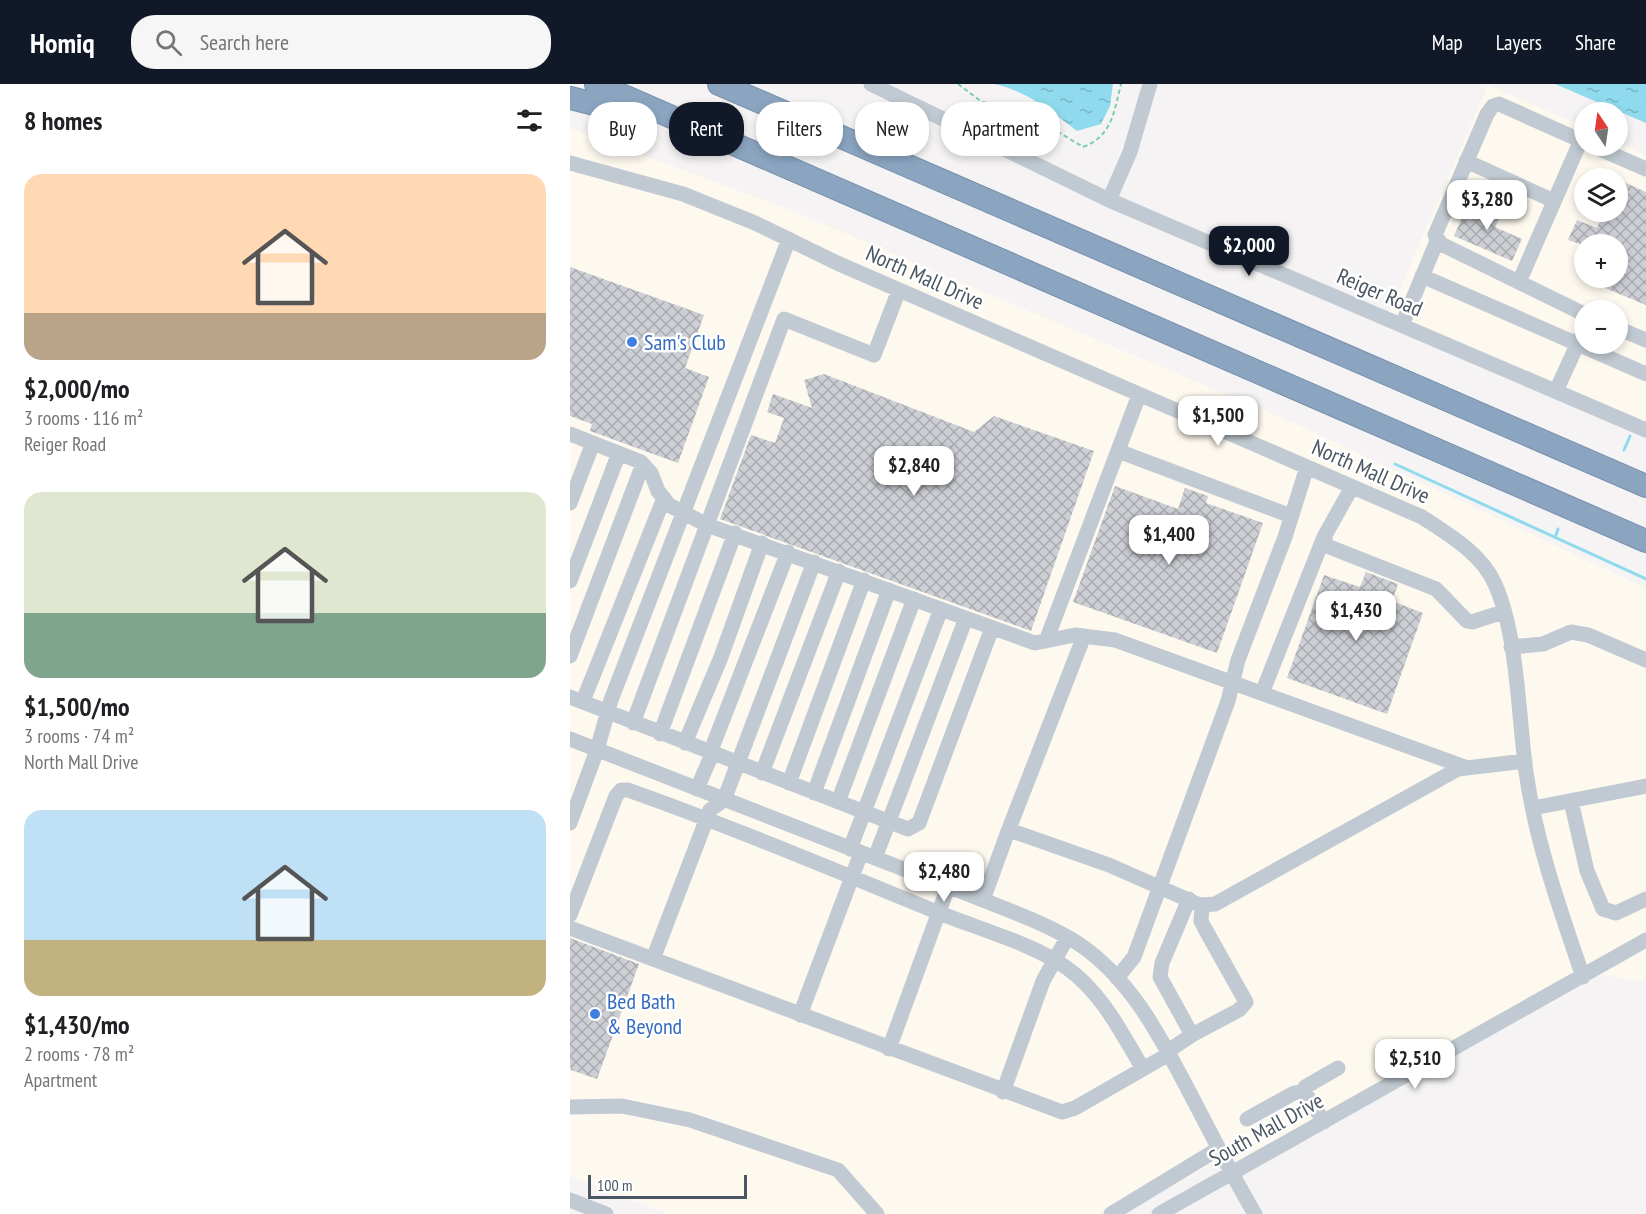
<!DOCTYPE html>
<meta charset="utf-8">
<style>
:root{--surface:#fff;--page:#f6f6f6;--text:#202124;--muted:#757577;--accent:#111827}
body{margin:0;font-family:"PT Sans Narrow",sans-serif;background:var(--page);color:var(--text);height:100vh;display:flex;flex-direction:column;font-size:22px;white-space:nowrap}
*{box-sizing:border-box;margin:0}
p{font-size:20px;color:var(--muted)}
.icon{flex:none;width:33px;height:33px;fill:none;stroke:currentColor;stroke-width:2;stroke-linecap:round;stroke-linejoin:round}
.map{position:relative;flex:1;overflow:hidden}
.details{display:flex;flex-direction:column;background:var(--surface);width:570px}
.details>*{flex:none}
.hud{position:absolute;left:18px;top:18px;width:570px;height:54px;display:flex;gap:12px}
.needle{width:39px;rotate:347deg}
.controls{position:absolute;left:1004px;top:18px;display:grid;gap:12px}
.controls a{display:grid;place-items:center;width:54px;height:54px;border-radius:50%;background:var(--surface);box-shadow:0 3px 9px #0003;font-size:30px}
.scale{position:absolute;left:18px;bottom:15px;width:159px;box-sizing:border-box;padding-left:6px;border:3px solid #4a5661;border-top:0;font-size:16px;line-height:21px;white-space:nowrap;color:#4a5661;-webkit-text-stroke:4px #fff;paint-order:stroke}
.price{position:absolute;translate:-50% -51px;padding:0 14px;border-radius:12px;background:#fff;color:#222;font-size:20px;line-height:39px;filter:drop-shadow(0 2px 3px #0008)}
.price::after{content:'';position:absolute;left:50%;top:36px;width:18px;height:14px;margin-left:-9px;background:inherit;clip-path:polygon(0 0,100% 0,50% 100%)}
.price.on{background:var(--accent);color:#fff}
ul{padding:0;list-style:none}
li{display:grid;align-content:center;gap:12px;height:318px;padding:0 24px}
li span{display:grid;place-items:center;height:186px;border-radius:18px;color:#555}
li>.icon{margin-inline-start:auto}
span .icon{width:108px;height:108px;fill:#fffc;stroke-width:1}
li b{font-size:26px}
h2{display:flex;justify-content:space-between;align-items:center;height:72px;padding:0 24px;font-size:26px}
.tag{padding:0 21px;border-radius:24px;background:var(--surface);box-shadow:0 3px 9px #0003;font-size:21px;line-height:54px}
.tag.on{background:var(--accent);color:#fff}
header{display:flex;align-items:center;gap:36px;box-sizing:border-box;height:84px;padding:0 30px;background:var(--accent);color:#fff}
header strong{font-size:28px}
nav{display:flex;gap:33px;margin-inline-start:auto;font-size:21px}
.search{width:420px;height:54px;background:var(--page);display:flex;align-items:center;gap:15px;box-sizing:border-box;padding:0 21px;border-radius:24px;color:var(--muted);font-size:22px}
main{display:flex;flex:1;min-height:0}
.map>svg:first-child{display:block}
.commercial{fill:#fdf9ef;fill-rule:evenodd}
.water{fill:url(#water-ripples)}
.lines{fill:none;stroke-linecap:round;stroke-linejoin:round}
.stream{stroke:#90daee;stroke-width:3}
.building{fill:url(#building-cross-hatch)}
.highway-casing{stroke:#7690ad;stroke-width:24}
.path{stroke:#7ad0a6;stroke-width:2;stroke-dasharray:4.5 3;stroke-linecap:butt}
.minor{stroke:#c1cad2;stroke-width:15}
.highway{stroke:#8ba5c1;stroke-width:22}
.shop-dot{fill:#3f7fe0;stroke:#fff;stroke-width:2}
.labels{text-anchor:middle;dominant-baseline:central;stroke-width:5;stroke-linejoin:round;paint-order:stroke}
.street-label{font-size:22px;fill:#4a5661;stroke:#fff}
.shop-label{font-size:22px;fill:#366cbe;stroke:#fff;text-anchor:start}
</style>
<header>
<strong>Homiq</strong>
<div class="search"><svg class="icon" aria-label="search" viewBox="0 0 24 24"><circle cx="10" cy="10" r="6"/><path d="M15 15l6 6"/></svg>Search here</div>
<nav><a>Map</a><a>Layers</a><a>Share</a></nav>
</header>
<main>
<section class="details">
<h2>8 homes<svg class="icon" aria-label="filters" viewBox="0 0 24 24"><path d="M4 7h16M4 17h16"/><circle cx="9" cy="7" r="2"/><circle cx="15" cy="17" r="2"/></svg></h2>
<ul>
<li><span style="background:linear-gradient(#ffd9b3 75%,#b9a48a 0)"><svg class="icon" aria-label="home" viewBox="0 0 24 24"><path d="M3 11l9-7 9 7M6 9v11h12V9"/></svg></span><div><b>$2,000/mo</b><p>3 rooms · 116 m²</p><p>Reiger Road</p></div></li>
<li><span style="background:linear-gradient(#dfe7d0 65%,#7fa58c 0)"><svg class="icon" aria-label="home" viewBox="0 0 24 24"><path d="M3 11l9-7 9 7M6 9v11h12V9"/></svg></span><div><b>$1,500/mo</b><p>3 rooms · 74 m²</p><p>North Mall Drive</p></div></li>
<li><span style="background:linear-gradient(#bfe0f5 70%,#c2b280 0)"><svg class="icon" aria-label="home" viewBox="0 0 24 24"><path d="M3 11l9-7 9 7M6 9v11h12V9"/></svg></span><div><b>$1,430/mo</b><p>2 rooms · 78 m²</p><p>Apartment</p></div></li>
</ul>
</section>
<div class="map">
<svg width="1076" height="1130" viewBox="0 0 1076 1130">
<defs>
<pattern id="water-ripples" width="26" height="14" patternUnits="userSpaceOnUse" patternTransform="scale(1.5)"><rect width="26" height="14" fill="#90daee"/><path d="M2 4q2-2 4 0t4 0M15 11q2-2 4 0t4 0" fill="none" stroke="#78b4c4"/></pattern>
<pattern id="building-cross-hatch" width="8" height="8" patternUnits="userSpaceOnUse" patternTransform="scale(1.5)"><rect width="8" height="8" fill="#cdcfd5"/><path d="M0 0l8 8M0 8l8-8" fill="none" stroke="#a8abb0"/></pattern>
</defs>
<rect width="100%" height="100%" fill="#f5f3f3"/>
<path class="commercial" d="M918 1 1014 43V62H1047V58L1076 71V346L817 235ZM1014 94H1047V128H1014ZM1014 160H1047V194H1014ZM1014 226H1047V260H1014Z
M0 44 220 126 726 340 1076 504V898L1012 888 661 1089 653 1074 552 1130H98L0 1092Z"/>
<path class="water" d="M424 0H543L540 22 531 40 507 47C481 27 457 7 424 0Z
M985 0H1076V39Z"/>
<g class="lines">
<path class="stream" d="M1054 366 1060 352
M825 380 1076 495
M986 451 988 445"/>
</g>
<path class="building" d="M1047 95 1076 108V221L1011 194H1047V160H1010L998 156 1007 136 1027 144 1034 128H1047Z
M900 115 932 128 925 143 952 155 942 177 884 152Z
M0 183 134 231 115 284 139 293 108 379 20 347 22 340 0 332Z
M254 290 404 348 424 332 524 367 461 547 150 435 181 351 205 359 214 334 197 328 203 310 242 324 234 296Z
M545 402 608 425 615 404 638 412 636 419 693 439 647 569 503 518Z
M796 488 828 500 822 517 853 529 817 630 717 594 754 491 790 503Z
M0 854 69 880 27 995 1 986 0 982Z"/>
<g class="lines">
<g class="highway-casing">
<path id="highway" d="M26 0 1076 457
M149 0 1076 402
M0 14 72 32"/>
</g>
<path class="path" d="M388 0 412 18 449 24 513 63C542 52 544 28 551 0"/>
<path class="minor" d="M301 0 539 116 1076 346
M1014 58 929 20 923 22 917 30 865 151 871 160 1014 230
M1023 62 1076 85
M896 77 984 117
M0 79 113 110 185 139 267 179 852 433C879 451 911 469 925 500 948 552 948 630 956 688 966 759 990 825 1013 893
M539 116 560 68 580 0
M852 192 1076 290
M949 198 1011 56
M832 241 867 157
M1047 244 1076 256
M986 307 1014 246
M0 350 71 378 81 389 88 407 99 421 137 441 465 559 505 551 545 556 895 683
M548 367 721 432
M782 403 754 453 757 462 866 505 897 537 902 538 933 528
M0 419 23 359
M0 497 49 369
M476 557 569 311
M941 563 973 560 1001 548 1018 551 1076 576
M0 572 73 380
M692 609 754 453
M0 613 338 745 349 739 422 544
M13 617 94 414
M63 639 214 235 304 271 329 206
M90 650 165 449
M0 655 413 816C445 829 480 841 509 860 564 897 594 960 624 1017 644 1055 663 1093 685 1130
M115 659 151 573 192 459
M140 669 218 468
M192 689 269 487
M219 699 294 496
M127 705 142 670
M244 709 319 506
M1001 717 1017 787 1033 825 1046 829 1076 815
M268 718 344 515
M963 724 1076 702
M0 739 27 666 41 616 219 155
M437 750 514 552
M280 765 371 525
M305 774 396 534
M413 816 437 750 442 747 539 781 630 821 645 820 888 685 955 677
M0 831 46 712 51 706H58C162 743 264 786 367 828 406 844 464 860 497 884 532 909 551 948 573 985
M0 844 492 1028 505 1024 599 970
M83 875 140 726 154 716 244 478
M547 894 564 873 658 617 668 576 715 453 737 383
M230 931 291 769
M622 951 669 926 676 918 634 843 631 837 632 821
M319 965 378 803
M598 967 622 951 590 893 592 879 619 815
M734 1007 735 1003 768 984
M433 1008 473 897 497 854
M0 1023 52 1022 120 1036 268 1086 307 1130
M677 1035 724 1009 734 1007 754 1038
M0 1116 36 1130
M541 1130 648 1065
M589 1130 1076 856"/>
<use href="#highway" class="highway"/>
</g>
<g class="shop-dot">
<circle cx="62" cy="258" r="6"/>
<circle cx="25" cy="930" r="6"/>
</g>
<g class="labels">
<g class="street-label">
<text transform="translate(355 193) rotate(24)">North Mall Drive</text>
<text transform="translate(810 208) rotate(23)">Reiger Road</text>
<text transform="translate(801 387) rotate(24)">North Mall Drive</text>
<text transform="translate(696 1045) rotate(-29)">South Mall Drive</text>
</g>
<g class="shop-label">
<text x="74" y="258">Sam's Club</text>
<text x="37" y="917">Bed Bath<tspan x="37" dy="25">&amp; Beyond</tspan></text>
</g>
</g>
</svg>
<div class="controls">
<a><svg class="needle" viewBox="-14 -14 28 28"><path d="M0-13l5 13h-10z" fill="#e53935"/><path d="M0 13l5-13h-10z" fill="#757577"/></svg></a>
<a><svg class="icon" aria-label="layers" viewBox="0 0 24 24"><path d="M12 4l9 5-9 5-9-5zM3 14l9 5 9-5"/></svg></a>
<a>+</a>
<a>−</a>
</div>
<div class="scale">100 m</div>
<b class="price" style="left:917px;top:147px">$3,280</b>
<b class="price on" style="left:679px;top:193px">$2,000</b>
<b class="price" style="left:648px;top:363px">$1,500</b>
<b class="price" style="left:344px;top:413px">$2,840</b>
<b class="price" style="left:599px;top:482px">$1,400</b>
<b class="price" style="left:786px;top:558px">$1,430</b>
<b class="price" style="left:374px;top:819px">$2,480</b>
<b class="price" style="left:845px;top:1006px">$2,510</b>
<div class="hud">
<a class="tag">Buy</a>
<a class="tag on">Rent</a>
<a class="tag">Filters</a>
<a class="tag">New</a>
<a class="tag">Apartment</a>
</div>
</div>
</main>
